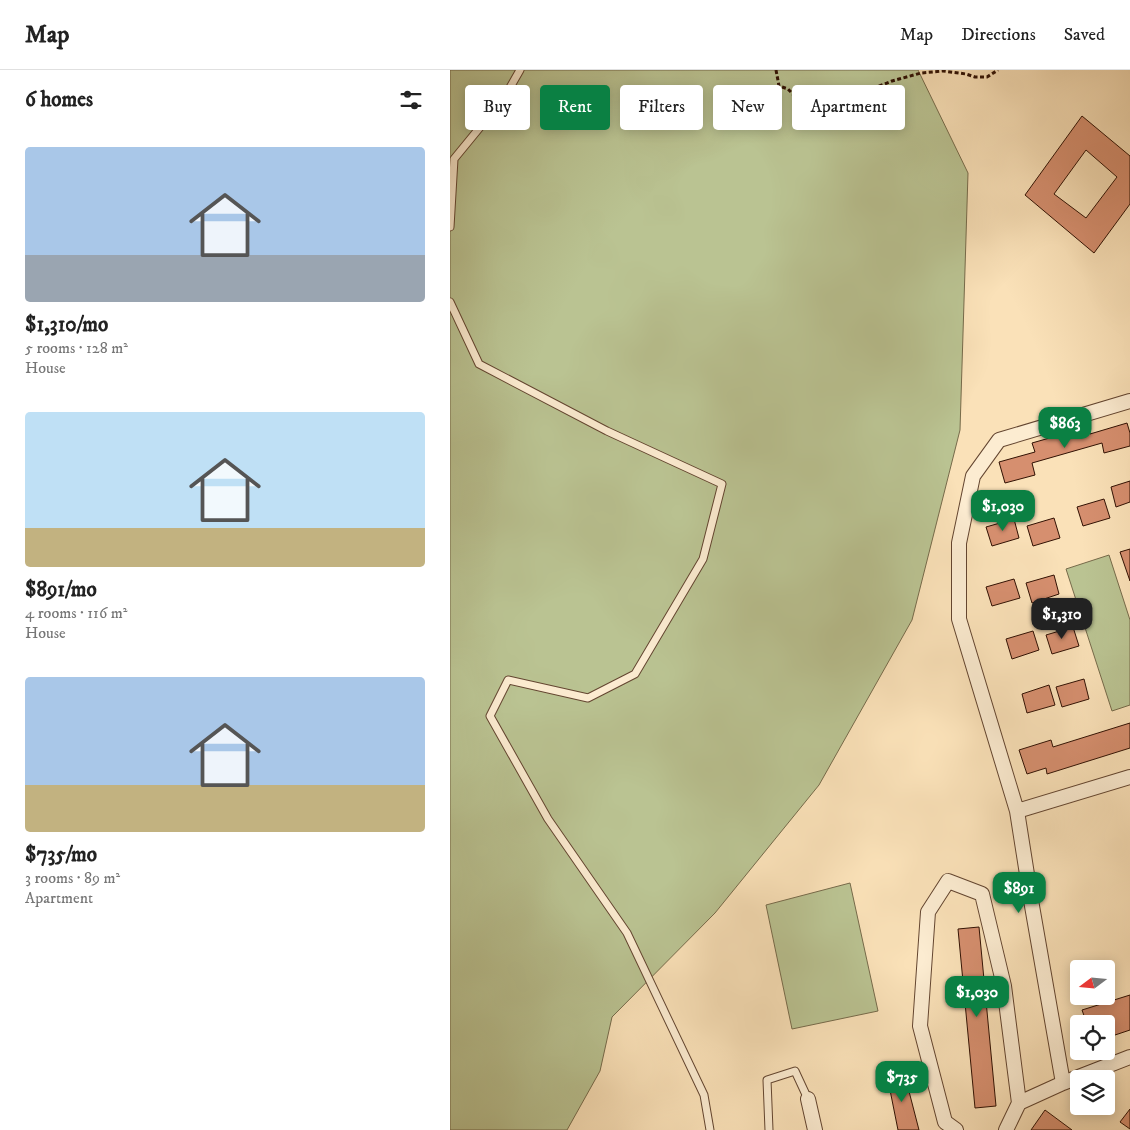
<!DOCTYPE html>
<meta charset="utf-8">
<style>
:root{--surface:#fff;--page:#f2f2f2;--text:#222;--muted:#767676;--line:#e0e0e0;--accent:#0b8043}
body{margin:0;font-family:"IM FELL DW Pica",serif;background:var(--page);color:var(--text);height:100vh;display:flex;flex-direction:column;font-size:19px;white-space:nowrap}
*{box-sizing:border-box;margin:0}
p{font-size:16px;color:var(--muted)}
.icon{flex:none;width:28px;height:28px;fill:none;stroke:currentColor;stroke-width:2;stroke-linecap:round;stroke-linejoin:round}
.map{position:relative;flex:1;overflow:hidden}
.details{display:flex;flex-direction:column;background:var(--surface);width:450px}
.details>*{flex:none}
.top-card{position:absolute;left:15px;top:15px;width:475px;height:45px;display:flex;gap:10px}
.needle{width:32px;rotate:254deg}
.buttons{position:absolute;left:620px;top:890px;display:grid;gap:10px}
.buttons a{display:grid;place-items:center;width:45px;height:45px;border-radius:5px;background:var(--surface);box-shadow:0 2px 12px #0003;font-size:25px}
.price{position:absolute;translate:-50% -42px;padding:0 11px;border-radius:10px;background:var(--accent);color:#fff;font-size:16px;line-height:32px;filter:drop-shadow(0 1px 2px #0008)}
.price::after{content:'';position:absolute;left:50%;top:30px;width:15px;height:11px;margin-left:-8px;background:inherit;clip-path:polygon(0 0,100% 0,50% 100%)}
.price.selected{background:#222;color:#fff}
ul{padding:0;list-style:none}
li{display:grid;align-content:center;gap:10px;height:265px;padding:0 25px}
li span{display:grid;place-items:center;height:155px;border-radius:5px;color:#555}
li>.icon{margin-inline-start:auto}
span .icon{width:90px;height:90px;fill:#fffc;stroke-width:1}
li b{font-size:21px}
h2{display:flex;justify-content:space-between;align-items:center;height:60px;padding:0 25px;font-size:21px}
.tag{padding:0 18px;border-radius:5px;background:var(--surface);box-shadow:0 2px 12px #0003;font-size:18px;line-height:45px}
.tag.selected{background:var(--accent);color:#fff}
header{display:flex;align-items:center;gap:30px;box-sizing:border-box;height:70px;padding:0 25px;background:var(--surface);border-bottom:1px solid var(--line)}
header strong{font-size:24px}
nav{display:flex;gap:28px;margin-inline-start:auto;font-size:18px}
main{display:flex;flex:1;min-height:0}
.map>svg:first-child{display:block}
.green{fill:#bac392;stroke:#766a4a}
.building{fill:#d68f6f;stroke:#311103;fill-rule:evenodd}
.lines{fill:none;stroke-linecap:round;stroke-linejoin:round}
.service-casing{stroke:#634530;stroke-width:9}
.minor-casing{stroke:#634530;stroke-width:16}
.path{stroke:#311103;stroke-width:3;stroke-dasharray:4 2.5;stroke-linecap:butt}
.service{stroke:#fcecd1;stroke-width:7}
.minor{stroke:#fcecd1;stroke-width:14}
</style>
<header>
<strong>Map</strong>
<nav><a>Map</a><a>Directions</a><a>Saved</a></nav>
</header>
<main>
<section class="details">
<h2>6 homes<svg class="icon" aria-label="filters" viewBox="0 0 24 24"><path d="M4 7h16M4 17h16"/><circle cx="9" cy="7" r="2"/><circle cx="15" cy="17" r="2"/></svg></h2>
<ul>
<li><span style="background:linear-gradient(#a9c7e8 70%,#9aa5b1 0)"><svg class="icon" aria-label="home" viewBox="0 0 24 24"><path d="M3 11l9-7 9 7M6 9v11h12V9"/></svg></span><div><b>$1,310/mo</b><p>5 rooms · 128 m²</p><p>House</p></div></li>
<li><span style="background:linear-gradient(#bfe0f5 75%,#c2b280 0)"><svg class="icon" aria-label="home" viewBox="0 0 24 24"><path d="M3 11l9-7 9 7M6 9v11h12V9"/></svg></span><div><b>$891/mo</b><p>4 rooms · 116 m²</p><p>House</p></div></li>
<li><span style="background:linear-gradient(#a9c7e8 70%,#c2b280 0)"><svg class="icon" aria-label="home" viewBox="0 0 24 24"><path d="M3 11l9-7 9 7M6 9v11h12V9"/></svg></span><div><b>$735/mo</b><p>3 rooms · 89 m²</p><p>Apartment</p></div></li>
</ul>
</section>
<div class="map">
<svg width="680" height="1060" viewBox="0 0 680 1060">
<rect width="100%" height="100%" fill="#fae1b8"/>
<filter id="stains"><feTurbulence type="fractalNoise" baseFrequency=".004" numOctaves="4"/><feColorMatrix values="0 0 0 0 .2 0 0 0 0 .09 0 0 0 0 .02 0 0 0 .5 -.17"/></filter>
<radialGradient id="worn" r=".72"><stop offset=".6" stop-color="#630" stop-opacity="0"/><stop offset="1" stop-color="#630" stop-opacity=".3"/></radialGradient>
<path class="green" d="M0 0H468L518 103 510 360 462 550 369 715 265 843 162 947 150 1001 117 1060H0Z
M659 485 680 550V635L662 641 616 499Z
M400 813 428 941 342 959 316 835Z"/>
<path class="building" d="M632 46 680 86V134L644 183 575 125ZM636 80 667 107 636 148 604 124Z
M677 353 680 363V376L654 383 652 373 582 393 585 405 555 413 549 392 585 382 582 373 638 357 640 364Z
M680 411V432L666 437 661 417Z
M654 429 660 448 633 456 627 437Z
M604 448 610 468 583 476 577 456Z
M564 449 569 468 542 476 536 457Z
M680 479V511L670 482Z
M604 505 609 524 582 533 576 513Z
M564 509 570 528 542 536 536 517Z
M623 557 629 576 602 584 596 565Z
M583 561 589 580 562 589 556 569Z
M634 609 639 629 612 637 606 617Z
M599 615 605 635 577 643 572 624Z
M680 653V678L597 704 596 698 577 704 569 680 601 670 603 677Z
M529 857 546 1036 525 1038 508 859Z
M680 925V960L656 968V954H637L632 940Z
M454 1002 469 1060H448L437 1005Z
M680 1039V1059L670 1052Z
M595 1040 622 1060H581Z"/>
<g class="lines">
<g class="service-casing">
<path id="service" d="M0 157 4 89 54 28 70 0
M0 232 29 294 157 361 272 414 253 489 185 604 138 628 58 610 40 646 98 749 177 863 254 1025 260 1060
M319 1060 317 1010 345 1001 358 1029"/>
</g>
<g class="minor-casing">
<path id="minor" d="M567 741 509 549V473L523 406 549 370 680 331
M613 1013 680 987
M358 1029 365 1060
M506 1060 495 1052 470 956 478 842 498 811 532 824 554 916 569 1033
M556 1060 569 1033 613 1013 582 836 567 741 680 707"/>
</g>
<path class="path" d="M326 0 329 16 338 19 354 36 369 41 382 38 414 22 442 11 471 3 493 1 516 4 525 7H537L548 0"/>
<use href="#service" class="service"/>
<use href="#minor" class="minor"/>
</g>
<rect width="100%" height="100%" filter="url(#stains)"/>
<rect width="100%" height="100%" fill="url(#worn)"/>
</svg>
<div class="buttons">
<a><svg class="needle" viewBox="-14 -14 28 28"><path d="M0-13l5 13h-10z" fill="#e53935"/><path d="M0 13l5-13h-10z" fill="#767676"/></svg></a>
<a><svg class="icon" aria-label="locate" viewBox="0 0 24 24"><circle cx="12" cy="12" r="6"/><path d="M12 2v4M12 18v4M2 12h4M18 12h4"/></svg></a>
<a><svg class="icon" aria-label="layers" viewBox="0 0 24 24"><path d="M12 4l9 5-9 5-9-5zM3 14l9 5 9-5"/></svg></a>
</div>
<b class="price" style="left:615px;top:379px">$863</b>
<b class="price" style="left:553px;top:462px">$1,030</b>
<b class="price selected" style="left:612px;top:570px">$1,310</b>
<b class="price" style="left:569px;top:844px">$891</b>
<b class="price" style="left:527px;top:948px">$1,030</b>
<b class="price" style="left:452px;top:1033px">$735</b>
<div class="top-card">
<a class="tag">Buy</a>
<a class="tag selected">Rent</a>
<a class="tag">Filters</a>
<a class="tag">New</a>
<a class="tag">Apartment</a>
</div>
</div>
</main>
